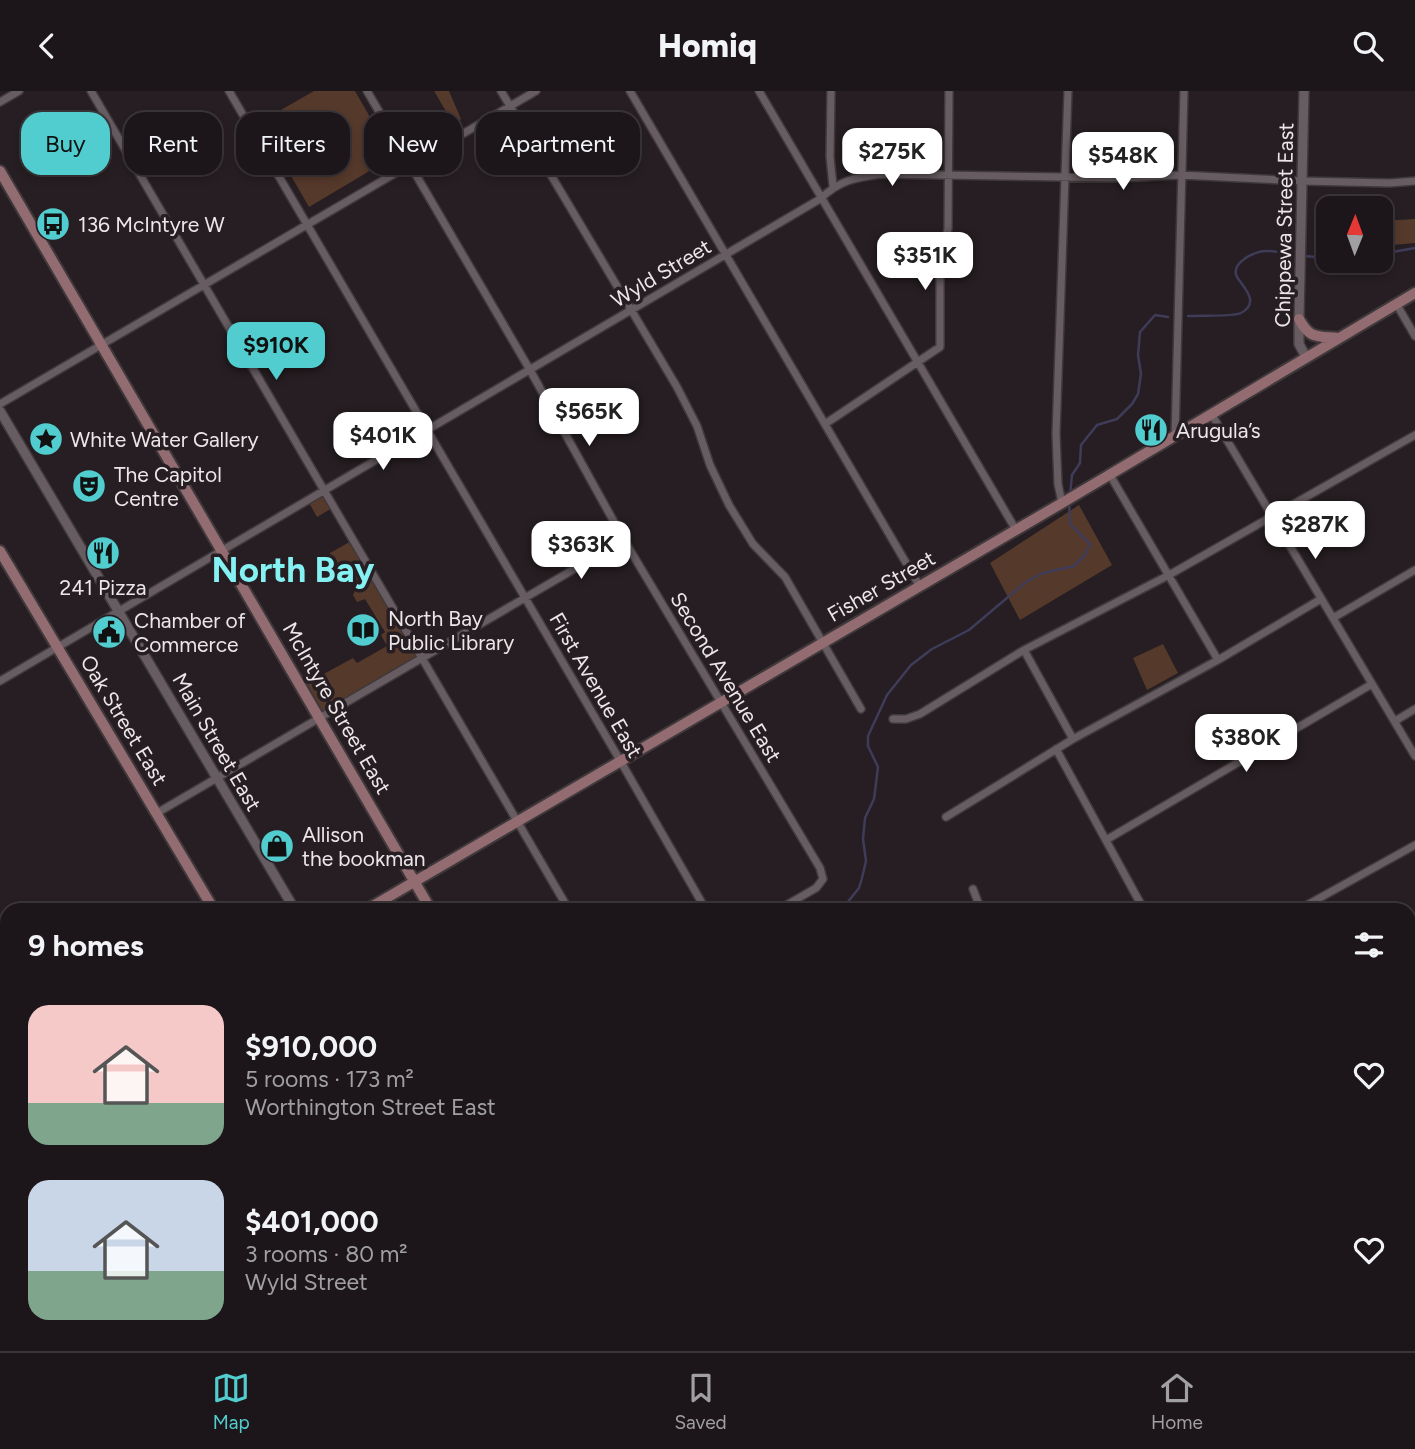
<!DOCTYPE html>
<meta charset="utf-8">
<style>
:root{--surface:#1c161a;--page:#251f23;--text:#f1f3f6;--muted:#a09fa2;--line:#3a3539;--accent:#52cdcf}
body{margin:0;font-family:Figtree,sans-serif;background:var(--page);color:var(--text);height:100vh;display:flex;flex-direction:column;font-size:26px;white-space:nowrap}
*{box-sizing:border-box;margin:0}
p{font-size:23px;color:var(--muted)}
.icon{flex:none;width:38px;height:38px;fill:none;stroke:currentColor;stroke-width:2;stroke-linecap:round;stroke-linejoin:round}
.map{position:relative;flex:1;overflow:hidden}
.panel{position:absolute;left:0px;top:812px;width:1416px;height:448px;display:flex;flex-direction:column;background:var(--surface);border-radius:21px 21px 0 0;box-shadow:0 4px 10px #0003,0 0 0 2px var(--line)}
.panel>*{flex:none}
.top-card{position:absolute;left:21px;top:21px;width:700px;height:63px;display:flex;gap:14px}
.needle{width:46px;rotate:1deg}
.buttons{position:absolute;left:1316px;top:105px;display:grid;gap:14px}
.buttons a{display:grid;place-items:center;width:77px;height:77px;border-radius:14px;background:var(--surface);box-shadow:0 4px 10px #0003,0 0 0 2px var(--line);font-size:35px}
.price{position:absolute;translate:-50% -60px;padding:0 16px;border-radius:14px;background:#fff;color:#222;font-size:23px;line-height:46px;filter:drop-shadow(0 2px 4px #0008)}
.price::after{content:'';position:absolute;left:50%;top:42px;width:21px;height:16px;margin-left:-10px;background:inherit;clip-path:polygon(0 0,100% 0,50% 100%)}
.price.selected{background:var(--accent);color:#111}
ul{padding:0;list-style:none}
li{display:flex;align-items:center;gap:21px;height:175px;padding:0 28px}
li span{display:grid;place-items:center;flex:none;width:196px;height:140px;border-radius:21px;color:#555}
li>.icon{margin-inline-start:auto}
span .icon{width:84px;height:84px;fill:#fffc;stroke-width:1}
li b{font-size:30px}
h2{display:flex;justify-content:space-between;align-items:center;height:84px;padding:0 28px;font-size:30px}
.tag{padding:0 24px;border-radius:21px;background:var(--surface);box-shadow:0 4px 10px #0003,0 0 0 2px var(--line);font-size:24px;line-height:63px}
.tag.selected{background:var(--accent);color:#111}
header{display:flex;justify-content:space-between;align-items:center;height:91px;padding:0 28px;background:var(--surface);font-size:32px;font-weight:800}
.dock{display:flex;justify-content:space-around;align-items:center;height:98px;border-top:2px solid var(--line);background:var(--surface);font-size:19px;color:var(--muted)}
.dock a{display:grid;justify-items:center;gap:4px}
.dock .selected{color:var(--accent)}
.map>svg:first-child{display:block}
.green{fill:#55392b}
.lines{fill:none;stroke-linecap:round;stroke-linejoin:round}
.stream{stroke:#3f3c59;stroke-width:2.5}
.river{stroke:#3f3c59;stroke-width:14}
.minor-casing{stroke:#40393c;stroke-width:10}
.tertiary-casing{stroke:#40393c;stroke-width:12}
.secondary-casing{stroke:#40393c;stroke-width:14}
.minor{stroke:#665c61;stroke-width:7}
.tertiary{stroke:#665c61;stroke-width:9}
.secondary{stroke:#936c71;stroke-width:10}
.rail-casing{stroke:#d2ccce;stroke-width:5}
.rail{stroke:#261e22;stroke-width:2.5;stroke-dasharray:8;stroke-linecap:butt}
.labels{text-anchor:middle;dominant-baseline:central;stroke-width:7;stroke-linejoin:round;paint-order:stroke}
.poi-label{font-size:21px;fill:#ece6e8;stroke:#261e22;text-anchor:start}
.street-label{font-size:21px;fill:#ece6e8;stroke:#261e22}
.town-label{font-size:35px;font-weight:bold;fill:#85f1f3;stroke:#261e22}
</style>
<header><svg class="icon" aria-label="back" viewBox="0 0 24 24"><path d="M15 5l-7 7 7 7"/></svg>Homiq<svg class="icon" aria-label="search" viewBox="0 0 24 24"><circle cx="10" cy="10" r="6"/><path d="M15 15l6 6"/></svg></header>
<div class="map">
<svg width="1415" height="1260" viewBox="0 0 1415 1260">
<rect width="100%" height="100%" fill="#261e22"/>
<path class="green" d="M314 0H355L393 66 309 116 260 31Z
M434 0H449L461 28 454 34Z
M1415 128V152L1381 155V130Z
M1328 131V160H1314V132Z
M325 401 334 416 317 426 308 410Z
M1079 414 1112 474 1020 529 990 472Z
M353 449 423 567 320 625 298 587 315 577 320 585 353 567 357 572 387 555 381 544 385 541 365 508 357 511 353 504 357 495 355 489 327 474 330 462Z
M1163 553 1178 582 1147 599 1133 567Z
M1415 965V1134L1409 1143V972Z
M942 1253H1330L1325 1260H934Z"/>
<g class="lines">
<path class="stream" d="M1381 163 1415 157
M1304 165 1328 167
M1188 225C1200 224 1233 226 1241 222 1261 211 1243 196 1237 186 1230 172 1255 160 1265 160 1276 159 1287 164 1297 165
M1070 404 1072 384 1080 372 1081 354 1097 334 1117 328 1132 313 1138 303 1141 283 1138 264 1140 241 1155 224 1168 226
M846 819 847 812 859 797 862 787 866 770 863 748 865 727 874 708 878 676 868 655V645L887 604 911 574 932 558 969 539 1026 491 1043 482 1074 475 1085 464 1090 453 1070 433 1069 410
M1409 1079 1415 1076"/>
<path class="river" d="M695 1257 698 1253"/>
<g class="minor-casing">
<path id="minor" d="M91 0 569 819
M229 0 621 671 706 819
M367 0 530 279 624 449 820 777 823 788 816 797 778 819
M501 0 677 296 697 335 710 374 729 414 753 453 785 486 861 618
M630 0 919 494
M759 0 1016 439
M831 0 830 66 833 95
M0 11 19 0
M1397 214 1415 245
M0 313 536 0
M1212 324 1415 665
M825 333 940 256V170L948 138 949 0
M1175 346 1184 0
M1110 384 1218 569
M1062 412 1058 393 1056 343 1068 0
M1333 527 1415 479
M1024 559 1073 648
M0 590 820 108C840 89 854 87 881 83L1124 87 1180 84 1302 90 1390 92 1415 90
M893 628H906L920 623 1024 559 1169 484 1415 344
M1395 630 1415 618
M1056 658 1144 819
M157 722 624 449
M946 726 1073 648 1218 569 1321 508
M1106 749 1372 593
M973 798 981 819
M1298 819 1415 754
M1409 897 1415 893
M0 1068 7 1084
M32 1253 33 1260
M238 1253 242 1260
M822 1260 833 1253"/>
</g>
<g class="tertiary-casing">
<path id="tertiary" d="M1304 0 1299 228V253L1306 266
M0 320 295 819
M550 1253 554 1260"/>
</g>
<g class="secondary-casing">
<path id="secondary" d="M0 80 431 819
M1299 228C1310 248 1316 245 1338 247
M0 460 214 819
M366 819 1062 412 1415 202
M471 1253 475 1260
M676 1253 677 1260"/>
</g>
<use href="#minor" class="minor"/>
<use href="#tertiary" class="tertiary"/>
<use href="#secondary" class="secondary"/>
<g class="rail-casing">
<path id="rail" d="M0 904 7 913
M1409 1156 1415 1145
M1415 1167V1187
M284 1253 289 1260
M1337 1260 1342 1253
M1375 1260V1253"/>
</g>
<use href="#rail" class="rail"/>
</g>
<defs>
<g id="bus-disc" transform="scale(1.75)"><circle r="9.5" fill="#52cdcf" stroke="#261e22"/><path d="M-5-6H5V4H4V6H2V4H-2V6H-4V4H-5ZM-3.5-4V0h7V-4ZM-3.5 1.2v1.5H-2V1.2ZM2 1.2v1.5H3.5V1.2Z" fill="#111"/></g>
<g id="restaurant-disc" transform="scale(1.75)"><circle r="9.5" fill="#52cdcf" stroke="#261e22"/><path d="M-5-6h1v4h1v-4h1v4h1v-4h1v5L-1.5 .5V6h-2V.5L-5-1ZM5-6V6H3V1.5H1.5Q1.5-4 5-6Z" fill="#111"/></g>
<g id="sight-disc" transform="scale(1.75)"><circle r="9.5" fill="#52cdcf" stroke="#261e22"/><path d="M0-6L1.8-2.2L6-1.7L2.9 1.2L3.7 5.4L0 3.3L-3.7 5.4L-2.9 1.2L-6-1.7L-1.8-2.2Z" fill="#111"/></g>
<g id="theatre-disc" transform="scale(1.75)"><circle r="9.5" fill="#52cdcf" stroke="#261e22"/><path d="M-5-5.5Q0-4 5-5.5V0Q5 5 0 6Q-5 5-5 0ZM-3.3-2.5H-1v1.5H-3.3ZM1-2.5H3.3v1.5H1ZM-2.8 1Q0 5.5 2.8 1Z" fill="#111"/></g>
<g id="library-disc" transform="scale(1.75)"><circle r="9.5" fill="#52cdcf" stroke="#261e22"/><path d="M-6-4Q-3-5.5-.7-3.5V5Q-3 3-6 4ZM6-4Q3-5.5 .7-3.5V5Q3 3 6 4Z" fill="#111"/></g>
<g id="civic-disc" transform="scale(1.75)"><circle r="9.5" fill="#52cdcf" stroke="#261e22"/><path d="M-.6-6.5H3V-4.5H.6V-3L4-1V1h2V6H-6V1h2V-1L-.6-3ZM-1.2 2.5V6h2.4V2.5Z" fill="#111"/></g>
<g id="shop-disc" transform="scale(1.75)"><circle r="9.5" fill="#52cdcf" stroke="#261e22"/><path d="M-5-2.5h2.3a2.7 3.5 0 0 1 5.4 0H5L5.5 6h-11ZM-1.5-2.5h3a1.5 2.3 0 0 0-3 0Z" fill="#111"/></g>
</defs>
<g fill-rule="evenodd">
<use href="#bus-disc" x="53" y="133"/>
<use href="#restaurant-disc" x="1151" y="339"/>
<use href="#sight-disc" x="46" y="348"/>
<use href="#theatre-disc" x="89" y="395"/>
<use href="#restaurant-disc" x="103" y="462"/>
<use href="#library-disc" x="363" y="539"/>
<use href="#civic-disc" x="109" y="541"/>
<use href="#shop-disc" x="277" y="755"/>
</g>
<g class="labels">
<g class="poi-label">
<text x="78" y="133">136 McIntyre W</text>
<text x="1176" y="339">Arugula’s</text>
<text x="70" y="348">White Water Gallery</text>
<text x="114" y="383">The Capitol<tspan x="114" dy="24">Centre</tspan></text>
<text x="103" y="496" text-anchor="middle">241 Pizza</text>
<text x="388" y="527">North Bay<tspan x="388" dy="24">Public Library</tspan></text>
<text x="134" y="529">Chamber of<tspan x="134" dy="24">Commerce</tspan></text>
<text x="302" y="743">Allison<tspan x="302" dy="24">the bookman</tspan></text>
</g>
<g class="street-label">
<text transform="translate(1284 134) rotate(-89)">Chippewa Street East</text>
<text transform="translate(661 182) rotate(-31)">Wyld Street</text>
<text transform="translate(881 495) rotate(-30)">Fisher Street</text>
<text transform="translate(726 586) rotate(59)">Second Avenue East</text>
<text transform="translate(596 594) rotate(60)">First Avenue East</text>
<text transform="translate(337 617) rotate(60)">McIntyre Street East</text>
<text transform="translate(124 629) rotate(59)">Oak Street East</text>
<text transform="translate(217 651) rotate(60)">Main Street East</text>
</g>
<g class="town-label">
<text x="293" y="479">North Bay</text>
</g>
</g>
</svg>
<div class="buttons">
<a><svg class="needle" viewBox="-14 -14 28 28"><path d="M0-13l5 13h-10z" fill="#e53935"/><path d="M0 13l5-13h-10z" fill="#a09fa2"/></svg></a>
</div>
<b class="price" style="left:892px;top:97px">$275K</b>
<b class="price" style="left:1123px;top:101px">$548K</b>
<b class="price" style="left:925px;top:201px">$351K</b>
<b class="price selected" style="left:276px;top:291px">$910K</b>
<b class="price" style="left:589px;top:357px">$565K</b>
<b class="price" style="left:383px;top:381px">$401K</b>
<b class="price" style="left:1315px;top:470px">$287K</b>
<b class="price" style="left:581px;top:490px">$363K</b>
<b class="price" style="left:1246px;top:683px">$380K</b>
<div class="top-card">
<a class="tag selected">Buy</a>
<a class="tag">Rent</a>
<a class="tag">Filters</a>
<a class="tag">New</a>
<a class="tag">Apartment</a>
</div>
<section class="panel">
<h2>9 homes<svg class="icon" aria-label="filters" viewBox="0 0 24 24"><path d="M4 7h16M4 17h16"/><circle cx="9" cy="7" r="2"/><circle cx="15" cy="17" r="2"/></svg></h2>
<ul>
<li><span style="background:linear-gradient(#f6c9c9 70%,#7fa58c 0)"><svg class="icon" aria-label="home" viewBox="0 0 24 24"><path d="M3 11l9-7 9 7M6 9v11h12V9"/></svg></span><div><b>$910,000</b><p>5 rooms · 173 m²</p><p>Worthington Street East</p></div><svg class="icon" aria-label="heart" viewBox="0 0 24 24"><path d="M12 20l-8-8c-3-5 5-10 8-4 3-6 11-1 8 4z"/></svg></li>
<li><span style="background:linear-gradient(#c9d6e8 65%,#7fa58c 0)"><svg class="icon" aria-label="home" viewBox="0 0 24 24"><path d="M3 11l9-7 9 7M6 9v11h12V9"/></svg></span><div><b>$401,000</b><p>3 rooms · 80 m²</p><p>Wyld Street</p></div><svg class="icon" aria-label="heart" viewBox="0 0 24 24"><path d="M12 20l-8-8c-3-5 5-10 8-4 3-6 11-1 8 4z"/></svg></li>
</ul>
</section>
</div>
<nav class="dock">
<a class="selected"><svg class="icon" aria-label="map" viewBox="0 0 24 24"><path d="M3 6l6-2 6 2 6-2v14l-6 2-6-2-6 2zM9 4v14M15 6v14"/></svg>Map</a>
<a><svg class="icon" aria-label="saved" viewBox="0 0 24 24"><path d="M7 4h10v16l-5-4-5 4z"/></svg>Saved</a>
<a><svg class="icon" aria-label="home" viewBox="0 0 24 24"><path d="M3 11l9-7 9 7M6 9v11h12V9"/></svg>Home</a>
</nav>
